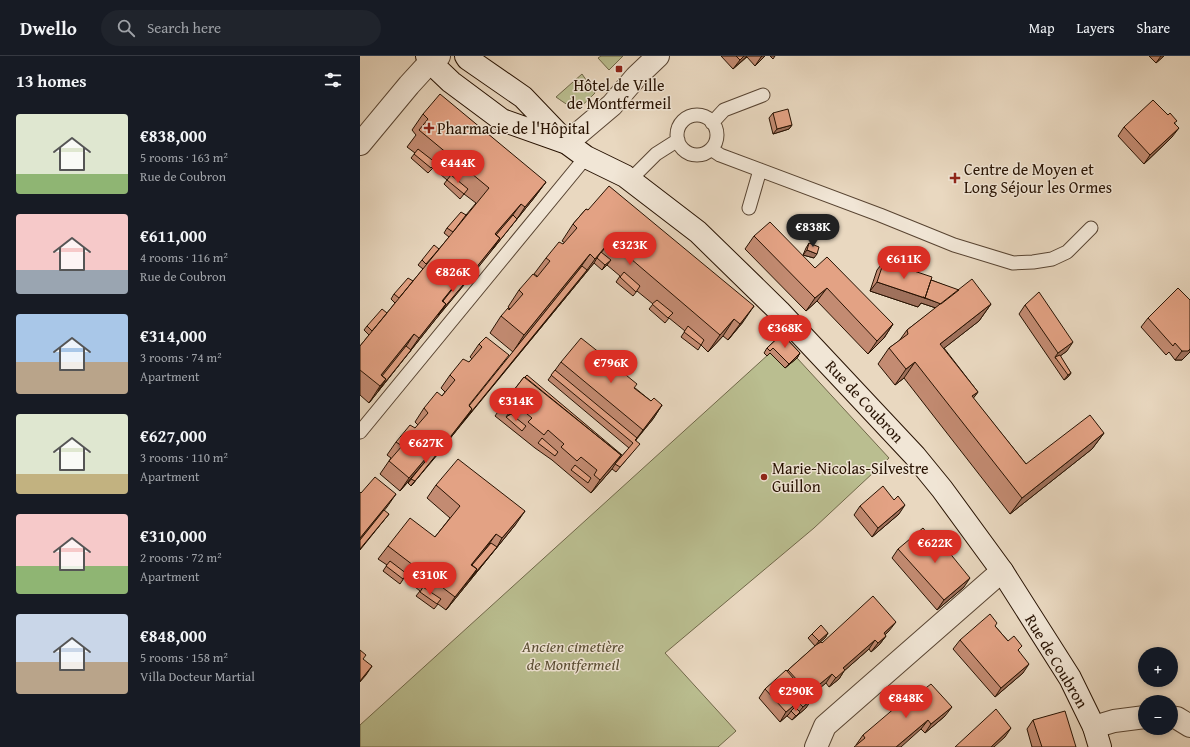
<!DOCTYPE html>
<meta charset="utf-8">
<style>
:root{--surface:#171b24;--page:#20242c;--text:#f1f3f6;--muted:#9ea1a6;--line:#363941;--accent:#d93025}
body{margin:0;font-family:"Gentium Book Plus",serif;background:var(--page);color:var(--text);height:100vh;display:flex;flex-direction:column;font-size:15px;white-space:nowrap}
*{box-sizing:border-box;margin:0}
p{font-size:13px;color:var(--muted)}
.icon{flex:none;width:22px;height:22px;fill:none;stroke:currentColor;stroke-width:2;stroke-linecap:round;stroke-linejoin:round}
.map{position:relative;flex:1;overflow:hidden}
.details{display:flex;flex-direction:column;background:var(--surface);width:360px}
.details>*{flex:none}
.buttons{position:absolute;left:778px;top:591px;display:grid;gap:8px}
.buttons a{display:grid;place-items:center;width:40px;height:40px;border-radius:50%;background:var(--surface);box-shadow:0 2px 6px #0003;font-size:20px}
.price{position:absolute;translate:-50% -34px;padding:0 9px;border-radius:14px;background:var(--accent);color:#fff;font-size:13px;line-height:26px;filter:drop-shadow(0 1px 2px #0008)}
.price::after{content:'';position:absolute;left:50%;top:24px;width:12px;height:9px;margin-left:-6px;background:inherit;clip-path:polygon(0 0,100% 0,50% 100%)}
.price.selected{background:#222;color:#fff}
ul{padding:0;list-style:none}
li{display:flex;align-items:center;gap:12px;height:100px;padding:0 16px}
li span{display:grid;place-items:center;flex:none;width:112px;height:80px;border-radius:4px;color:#555}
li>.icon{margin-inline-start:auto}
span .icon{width:48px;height:48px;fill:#fffc;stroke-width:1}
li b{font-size:17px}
h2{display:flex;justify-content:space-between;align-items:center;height:48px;padding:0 16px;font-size:17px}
header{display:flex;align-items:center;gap:24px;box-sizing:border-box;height:56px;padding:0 20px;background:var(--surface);border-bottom:1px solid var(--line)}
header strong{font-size:19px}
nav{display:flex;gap:22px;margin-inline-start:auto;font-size:14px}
.search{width:280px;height:36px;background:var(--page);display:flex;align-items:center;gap:10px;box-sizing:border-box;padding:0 14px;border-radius:22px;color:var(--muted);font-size:15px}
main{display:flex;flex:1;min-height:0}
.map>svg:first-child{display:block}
.green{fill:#babe90;stroke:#706849}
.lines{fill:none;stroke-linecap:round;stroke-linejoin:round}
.lane-casing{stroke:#584432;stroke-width:15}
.street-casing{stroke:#584432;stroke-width:24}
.secondary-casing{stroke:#271202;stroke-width:24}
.lane{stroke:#f1e6d6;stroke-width:13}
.street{stroke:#f1e6d6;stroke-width:22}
.secondary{stroke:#f1e6d6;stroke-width:22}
.wall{fill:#c38b72;stroke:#271202}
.shaded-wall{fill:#9f715c;stroke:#271202}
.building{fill:#e3a284;stroke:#271202}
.poi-dot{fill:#8f2418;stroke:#f1e6d6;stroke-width:1.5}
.labels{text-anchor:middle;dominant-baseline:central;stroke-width:3;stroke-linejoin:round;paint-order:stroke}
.poi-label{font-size:16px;fill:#271202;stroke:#f1e6d6;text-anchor:start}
.street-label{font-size:16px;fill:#271202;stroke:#f1e6d6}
.park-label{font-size:16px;font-style:italic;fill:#5a4e34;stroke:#f1e6d6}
</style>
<header>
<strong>Dwello</strong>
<div class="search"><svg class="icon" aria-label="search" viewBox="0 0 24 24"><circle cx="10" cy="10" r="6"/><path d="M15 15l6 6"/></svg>Search here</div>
<nav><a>Map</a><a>Layers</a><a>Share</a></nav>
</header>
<main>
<section class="details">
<h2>13 homes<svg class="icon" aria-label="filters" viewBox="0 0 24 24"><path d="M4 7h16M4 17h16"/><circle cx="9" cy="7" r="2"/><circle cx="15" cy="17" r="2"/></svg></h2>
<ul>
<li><span style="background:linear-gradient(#dfe7d0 75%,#8fb573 0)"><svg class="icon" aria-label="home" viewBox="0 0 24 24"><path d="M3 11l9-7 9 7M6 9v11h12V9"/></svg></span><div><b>€838,000</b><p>5 rooms · 163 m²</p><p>Rue de Coubron</p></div></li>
<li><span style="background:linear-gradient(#f6c9c9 70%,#9aa5b1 0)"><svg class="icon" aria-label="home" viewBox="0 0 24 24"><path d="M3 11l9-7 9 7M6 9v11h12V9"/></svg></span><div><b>€611,000</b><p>4 rooms · 116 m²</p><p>Rue de Coubron</p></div></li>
<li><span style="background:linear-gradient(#a9c7e8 60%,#b9a48a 0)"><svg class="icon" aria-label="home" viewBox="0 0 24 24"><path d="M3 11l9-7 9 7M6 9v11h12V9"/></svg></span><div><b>€314,000</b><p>3 rooms · 74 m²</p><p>Apartment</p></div></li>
<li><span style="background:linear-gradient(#dfe7d0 75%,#c2b280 0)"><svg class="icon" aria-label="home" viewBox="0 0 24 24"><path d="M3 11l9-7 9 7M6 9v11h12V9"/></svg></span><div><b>€627,000</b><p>3 rooms · 110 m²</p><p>Apartment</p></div></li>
<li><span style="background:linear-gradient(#f6c9c9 65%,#8fb573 0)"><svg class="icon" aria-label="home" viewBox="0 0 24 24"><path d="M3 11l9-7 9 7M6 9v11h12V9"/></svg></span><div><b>€310,000</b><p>2 rooms · 72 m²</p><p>Apartment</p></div></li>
<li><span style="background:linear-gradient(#c9d6e8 60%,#b9a48a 0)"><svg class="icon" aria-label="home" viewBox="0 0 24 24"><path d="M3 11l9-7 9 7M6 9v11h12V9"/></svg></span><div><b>€848,000</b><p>5 rooms · 158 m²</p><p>Villa Docteur Martial</p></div></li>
</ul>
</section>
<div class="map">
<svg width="830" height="691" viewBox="0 0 830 691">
<rect width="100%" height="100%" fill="#e9d8c0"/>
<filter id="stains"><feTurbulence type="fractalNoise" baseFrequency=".005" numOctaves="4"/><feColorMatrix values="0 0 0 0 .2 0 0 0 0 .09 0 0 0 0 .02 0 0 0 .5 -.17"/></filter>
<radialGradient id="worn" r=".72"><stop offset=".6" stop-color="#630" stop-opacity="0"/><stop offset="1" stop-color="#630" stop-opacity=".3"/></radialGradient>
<path class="green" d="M241 0H263L249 14 238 2Z
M222 18 235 37C217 55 217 56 196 41Z
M410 297 425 312 437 302 529 402 454 472 305 597 376 675 358 691H0V669Z"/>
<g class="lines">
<g class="lane-casing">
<path id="lane" d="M317 79a20 20 0 1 1 40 0a20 20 0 1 1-40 0Z
M352 67 364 54 403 39
M351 93 360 99 520 159 594 189 653 207 673 206 692 203 707 196 731 172
M270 124 296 98 318 84
M389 152 400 114
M0 376 226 101"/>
</g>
<g class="street-casing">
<path id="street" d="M207 87 252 49 276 21 298 0
M0 88 49 29 70 6 79 0
M811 661 817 662 830 670
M734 671 754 665 785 661
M456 691 465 670 642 515"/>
</g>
<g class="secondary-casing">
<path id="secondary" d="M67 0 70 6 91 26 142 64 204 86
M106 0 108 3 163 41 207 87 226 101 265 120 338 176 419 255 555 400 582 433 642 515 710 622 734 671 740 691"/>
</g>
<use href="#lane" class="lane"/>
<use href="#street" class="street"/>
<use href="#secondary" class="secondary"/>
</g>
<path class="wall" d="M361 0H405L395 10 387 1 373 13Z
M410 0H415L413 3Z
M789 0H804L796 7Z
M413 57 432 69 429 73 413 78 409 62Z
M63 58 186 126 174 142 75 264 9 347 0 339V290L9 279 4 274 7 270 27 257 35 247 31 243 34 238 53 225 63 213 58 209 62 204 79 193 89 181 84 177 87 172 106 159 116 147 104 138 100 143 84 128 87 124 73 112 68 117 51 102 55 97 47 91 56 79 52 74Z
M815 67 812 81 784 108 758 80 764 71Z
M226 153 383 266 368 284 363 280 348 296 341 289 338 294 321 281 325 275 309 262 305 267 289 253 293 248 277 235 273 240 256 226 260 220 247 209 242 214 234 207 51 430 48 427 63 409 40 435 20 418 31 402 27 399 36 386 55 372 58 369 55 366 64 352 82 340 85 336 81 332 90 319 109 306 112 303 110 301 119 288 145 306 153 296 130 277 141 260 150 253 148 251 159 234 177 220 174 218 186 202 205 187 202 185 213 168Z
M394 180 455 212 533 268 524 282 508 298 457 245 446 255 385 193Z
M449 187 454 202 443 199 446 192Z
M524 205 631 248 619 265 584 292 618 336 613 342 666 408 744 377 732 393 650 458 544 322 535 329 518 308 529 292 539 285 547 274 576 252 561 247 558 251 510 235 517 214Z
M830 244 822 304H815L809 296 806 299 781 271 788 262Z
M665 249 707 295 700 300 711 317 708 321 704 324 659 258Z
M422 278 440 297 437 302 425 312 410 297 407 300 404 297 407 292Z
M242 305 291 345 302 349 293 363 276 384V392L256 416 252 413 231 437 192 404 175 392 135 360 144 347 164 321 255 408 269 392 188 324 201 306Z
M76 429 156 468 86 554 78 548 74 553 56 540 60 535 44 522 40 528 23 515 27 509 18 503 28 490 75 481 90 462 67 442Z
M500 450 539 458 512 481 494 459Z
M577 488 588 495 604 531 577 554 532 502 538 493Z
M635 570 648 585 659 595 663 617 635 641 593 593 600 584Z
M529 575 525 579 526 580 519 589 511 596 509 593 484 615 479 623 469 631 466 627 449 640 446 652 432 664 427 660 429 658 420 666 399 642 405 633 427 615 455 590 448 582 452 578 468 577 465 582 458 588Z
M559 637 585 660 565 677 561 673 496 689 503 679Z
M673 664 716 691H672L667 673Z"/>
<path class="shaded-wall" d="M384 0H387L373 13 380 4Z
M402 0H405L395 10 401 1Z
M801 0H804L796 7Z
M432 69 429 73 413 78 417 73Z
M819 72 812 81 784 108 790 99Z
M186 126 174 142 100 234 75 264 47 299 59 282 86 248 103 229 111 218 140 182 157 163 165 151Z
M161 148 149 164 127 190 135 178Z
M250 185 238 201 237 202 234 207 103 366 227 214 235 203Z
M447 194 457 198 454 202 443 199Z
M230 198 218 215 153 296 164 279Z
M251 204 247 209 242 214 245 209Z
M107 214 96 230 74 257 82 245Z
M517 226 585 249 582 254 561 247 558 251 510 235Z
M467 232 457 245 446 255 455 242Z
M631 248 619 265 569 304 580 288Z
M394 250 383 266 368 284 380 268Z
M374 263 363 280 348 296 360 279Z
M533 268 524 282 508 298 517 285Z
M54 278 43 295 17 327 21 319Z
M713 286 707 295 696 303 695 301 698 297Z
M830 293V296L822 304H815L822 295Z
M51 294 47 299 9 347 20 330Z
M440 297 437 302 425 312Z
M555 306 544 322 535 329 546 313Z
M711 317 708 321 704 324 708 319Z
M618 336 606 352 612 340Z
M156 349 147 362 146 361 152 353Z
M302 349 293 363 273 387 283 374Z
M112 353 103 366 78 398 51 430 81 393Z
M744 377 732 393 650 458 662 442Z
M83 382 74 395 40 435 49 422Z
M261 399 252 413 231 437 240 424Z
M36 438 27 451 0 484V482Z
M545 449 539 458 512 481 518 472Z
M165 455 156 468 86 554 95 541 137 491 142 482Z
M29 458 25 463 0 494V493Z
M136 478 127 491 106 518 111 509Z
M610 522 604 531 577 554 584 544Z
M536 566 529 575 517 586 524 577Z
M468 577 465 582 455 590 459 585Z
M526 580 519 589 511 596 518 587Z
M515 584 509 593 484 615 479 623 469 631 483 612Z
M669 608 663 617 635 641 641 632Z
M12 610 6 619 0 626V625Z
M472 618 466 627 443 646 449 637Z
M452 643 446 652 432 664 443 651Z
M438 646 432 655H431L429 658 420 666 426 656Z
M592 651 585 660 565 677 571 668Z
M568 664 561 673 541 691H536Z
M651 672 645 681 634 691H631Z"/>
<path class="building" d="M376 0H384L380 4Z
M80 38 186 126 165 151 161 148 135 178 140 182 111 218 107 214 82 245 86 248 59 282 54 278 21 319 26 323 20 330 0 314V290L129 132 59 74 68 63 63 58Z
M793 44 808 59 810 57 817 65 814 67 819 72 790 99 764 71Z
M428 53 432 69 417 73 413 57Z
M58 93 76 107 71 112 54 98Z
M91 119 108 133 104 138 87 124Z
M249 130 394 250 380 268 374 263 360 279 250 185 235 203 230 198 164 279 141 260 148 252 149 254 163 238 159 234 173 218 177 221 190 205 186 202 199 186 203 188 217 172 213 168 226 153 228 154Z
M101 156 106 159 93 176 87 172Z
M153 159 157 163 132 194 140 182 136 179Z
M410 166 455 212 467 201 533 268 517 285 467 232 455 242 394 180Z
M449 187 459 191 457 198 447 194Z
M74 189 79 193 66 208 62 204Z
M241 196 251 204 245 209 237 202Z
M524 205 572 221 565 242 517 226Z
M222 210 227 214 107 361 112 353 109 350Z
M264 216 280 230 276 236 260 221Z
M48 222 53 225 39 242 34 238Z
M612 223 631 248 580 288 618 336 612 340 666 408 730 359 744 377 662 442 555 306 546 313 529 292 548 278 547 274Z
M571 224 599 234 581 248 563 241 565 242Z
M99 225 103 229 78 259 86 248 83 245Z
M818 232 830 244V293L828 295H822L815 287 813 290 788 262Z
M679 236 713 286 698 297 665 249Z
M297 244 313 257 308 262 292 248Z
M22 253 27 257 12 275 7 270Z
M328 270 344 284 341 289 324 276Z
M422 278 440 297 429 308 413 292 410 295 407 292Z
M126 281 149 299 109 349 112 353 87 385 83 382 49 422 29 405 42 390 36 386 50 369 55 372 68 357 64 352 77 336 82 340 95 324 90 319 103 303 109 306 122 291 119 288Z
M221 282 245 301 241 305 259 319 261 315 277 328 274 332 291 345 294 342 302 349 283 374 201 306Z
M46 290 51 294 18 335 26 323 22 320Z
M700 299 711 317 708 319 695 301Z
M195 314 277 382 275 384 280 388 260 411 255 408 273 387 191 319Z
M167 319 262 399H261L165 321Z
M164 321 261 399 240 424 234 419 237 414 221 401 217 405 201 391 204 388 188 374 184 379 168 366 172 362 156 349 152 353 144 347Z
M151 358 166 370 162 375 146 361Z
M182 382 198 396 195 400 178 387Z
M78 390 81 393 55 425 51 423Z
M98 403 165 455 142 482 136 478 111 509 117 513 95 541 28 490 50 462 75 481 100 450 76 429Z
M215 409 231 422 228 427 211 414Z
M15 421 36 438 0 482V436L1 437Z
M523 430 534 444 538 440 545 449 518 472 500 450Z
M24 454 29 458 0 493V484Z
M563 472 576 488 581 485 589 493 588 495 610 522 584 544 538 493Z
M131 487 137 491 111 522 117 513 112 509Z
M30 505 47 518 43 523 26 510Z
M63 531 81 543 77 548 60 536Z
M513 540 536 566 524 577 526 580 518 587 515 584 483 612 485 614 476 622 472 618 449 637 428 614 456 589 461 586 462 587Z
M630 558 637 567 635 570 648 585 654 580 662 590 658 594 669 608 641 632 600 584Z
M461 569 468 577 459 585 452 578Z
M0 594 6 599 3 603 12 610 0 625Z
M426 614 452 643 443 651 438 646 426 656 405 633Z
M571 628 592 651 571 668 568 664 536 691H494L505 682 503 679 556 634 559 637Z
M435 651 440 656 436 660 431 655Z
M636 653 651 672 631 691H595Z
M705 655 716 691H682L673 664Z"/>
<g class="poi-dot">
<rect x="255" y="9" width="8" height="8" rx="2"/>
<path d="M67 66h4v4h4v4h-4v4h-4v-4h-4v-4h4z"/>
<path d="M593 116h4v4h4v4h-4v4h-4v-4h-4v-4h4z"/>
<circle cx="404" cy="421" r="4"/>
</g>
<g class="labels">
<g class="poi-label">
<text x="259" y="29" text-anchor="middle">Hôtel de Ville<tspan x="259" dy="18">de Montfermeil</tspan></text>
<text x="77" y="72">Pharmacie de l'Hôpital</text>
<text x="604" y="113">Centre de Moyen et<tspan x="604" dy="18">Long Séjour les Ormes</tspan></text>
<text x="412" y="412">Marie-Nicolas-Silvestre<tspan x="412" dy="18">Guillon</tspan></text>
</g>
<g class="street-label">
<text transform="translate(505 345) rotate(47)">Rue de Coubron</text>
<text transform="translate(697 605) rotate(59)">Rue de Coubron</text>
</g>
<g class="park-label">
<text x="213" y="590">Ancien cimetière<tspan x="213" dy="18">de Montfermeil</tspan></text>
</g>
</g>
<rect width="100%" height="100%" filter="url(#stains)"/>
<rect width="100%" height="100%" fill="url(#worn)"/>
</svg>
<div class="buttons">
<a>+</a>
<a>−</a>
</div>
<b class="price" style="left:98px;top:128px">€444K</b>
<b class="price selected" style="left:453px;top:192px">€838K</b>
<b class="price" style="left:270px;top:210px">€323K</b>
<b class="price" style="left:544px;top:224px">€611K</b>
<b class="price" style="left:93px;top:237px">€826K</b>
<b class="price" style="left:425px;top:293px">€368K</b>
<b class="price" style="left:251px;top:328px">€796K</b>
<b class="price" style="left:156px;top:366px">€314K</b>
<b class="price" style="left:66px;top:408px">€627K</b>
<b class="price" style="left:575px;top:508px">€622K</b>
<b class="price" style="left:70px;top:540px">€310K</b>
<b class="price" style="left:436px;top:656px">€290K</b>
<b class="price" style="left:546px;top:663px">€848K</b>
</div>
</main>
